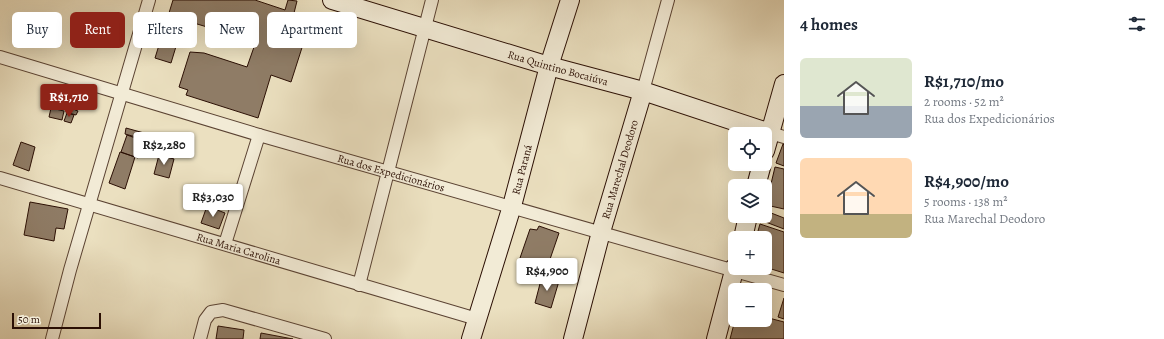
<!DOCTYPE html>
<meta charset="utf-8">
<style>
:root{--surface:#fff;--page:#f2f2f3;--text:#1f2937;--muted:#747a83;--accent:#8f2418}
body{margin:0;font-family:Alegreya,serif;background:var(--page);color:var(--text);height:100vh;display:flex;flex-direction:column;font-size:15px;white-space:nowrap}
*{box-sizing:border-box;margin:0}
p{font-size:13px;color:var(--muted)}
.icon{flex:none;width:22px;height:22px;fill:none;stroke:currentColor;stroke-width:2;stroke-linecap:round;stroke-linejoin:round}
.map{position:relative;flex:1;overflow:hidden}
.side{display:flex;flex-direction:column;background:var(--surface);width:380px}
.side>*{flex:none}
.hud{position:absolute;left:12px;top:12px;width:380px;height:36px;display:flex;gap:8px}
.buttons{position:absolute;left:728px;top:127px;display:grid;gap:8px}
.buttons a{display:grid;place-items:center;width:44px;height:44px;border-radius:6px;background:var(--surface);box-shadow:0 4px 16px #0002;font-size:20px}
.scale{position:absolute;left:12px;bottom:10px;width:89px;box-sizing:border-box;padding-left:4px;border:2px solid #2b0f04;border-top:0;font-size:11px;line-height:14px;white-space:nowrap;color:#2b0f04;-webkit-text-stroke:3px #f2ebd6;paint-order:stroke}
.price{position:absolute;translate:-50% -34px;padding:0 9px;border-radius:4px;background:#fff;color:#222;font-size:13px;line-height:26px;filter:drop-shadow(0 1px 2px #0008)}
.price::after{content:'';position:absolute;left:50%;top:24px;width:12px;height:9px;margin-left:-6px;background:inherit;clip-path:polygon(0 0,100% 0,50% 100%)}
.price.on{background:var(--accent);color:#fff}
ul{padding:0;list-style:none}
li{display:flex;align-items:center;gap:12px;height:100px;padding:0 16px}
li span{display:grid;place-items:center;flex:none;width:112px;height:80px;border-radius:6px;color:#555}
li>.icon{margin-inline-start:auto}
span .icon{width:48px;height:48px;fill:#fffc;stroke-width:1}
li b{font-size:17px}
h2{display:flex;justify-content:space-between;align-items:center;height:48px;padding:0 16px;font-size:17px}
.chip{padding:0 14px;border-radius:6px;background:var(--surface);box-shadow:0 4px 16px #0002;font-size:14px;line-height:36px}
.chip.on{background:var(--accent);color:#fff}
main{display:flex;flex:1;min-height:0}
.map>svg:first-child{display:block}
.building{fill:#8f7c66;stroke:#2b0f04}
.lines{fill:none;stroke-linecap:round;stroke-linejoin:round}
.street-casing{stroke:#5b4333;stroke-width:14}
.secondary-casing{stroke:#2b0f04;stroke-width:20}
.street{stroke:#f2ebd6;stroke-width:12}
.secondary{stroke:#f2ebd6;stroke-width:18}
.labels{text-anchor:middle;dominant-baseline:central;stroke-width:4;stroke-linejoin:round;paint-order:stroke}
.street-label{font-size:11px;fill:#2b0f04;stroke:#f2ebd6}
</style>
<main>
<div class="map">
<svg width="784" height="339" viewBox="0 0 784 339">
<rect width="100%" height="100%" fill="#ebe0c0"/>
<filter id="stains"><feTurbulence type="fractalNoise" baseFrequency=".005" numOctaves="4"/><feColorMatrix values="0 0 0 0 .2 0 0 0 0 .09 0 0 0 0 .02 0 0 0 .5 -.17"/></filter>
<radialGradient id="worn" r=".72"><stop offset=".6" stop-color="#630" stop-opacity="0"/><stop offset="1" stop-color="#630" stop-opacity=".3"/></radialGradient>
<path class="building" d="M173 0H255L285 10 288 0 297 1 294 13 307 17 303 31 307 32 291 82 271 75 258 118 186 95 188 90 179 87 190 52 204 53 247 67 254 47 250 40 184 20 171 63 155 58Z
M28 23 44 27 39 45 23 40Z
M68 105 76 107 75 110 78 111 76 115 66 112Z
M51 108 64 111 62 120 49 117Z
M67 113 74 115 71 123 64 121Z
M126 128 144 133 143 139 125 134Z
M127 135 144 141 138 158 121 152Z
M21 142 35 147 29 171 13 165Z
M783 144 784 145V166L776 163Z
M120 152 135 157 125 189 109 183Z
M159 155 174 159 169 178 154 174Z
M775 167 784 169V209L766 205Z
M30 202 68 209 64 229 56 228 54 241 24 235Z
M207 206 225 213 219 229 201 223Z
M766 211 784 218V229L763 221Z
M760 224 784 232V273L765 267V238H756Z
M539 226 559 233 547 268 520 258 530 229 537 230Z
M542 276 559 281 551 308 535 303Z
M742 285 764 290H741Z
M784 298V319L778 317Z
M765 317 784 322V339H730L735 320H765Z
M218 326 244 330 243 339H216Z
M261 333 293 339H260Z"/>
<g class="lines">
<g class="street-casing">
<g id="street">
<path id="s1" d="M0 57 259 135 784 285"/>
<path d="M643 91 668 0"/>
<path d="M770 133 784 137"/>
<path id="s2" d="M0 178 477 319"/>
<path d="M225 244 259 135"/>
<path d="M359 285 432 0"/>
<path d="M52 339 70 270 149 0"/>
<path d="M200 339 205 320 211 312 223 310 325 339"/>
</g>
</g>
<g class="secondary-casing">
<g id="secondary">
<path id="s3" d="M332 0 549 66 643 91 770 133"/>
<path d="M765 151 784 84"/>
<path d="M756 186 762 164"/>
<path d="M743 238 748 216"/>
<path id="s4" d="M471 339 512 206 549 66 570 0"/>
<path id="s5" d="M573 339 601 232 643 91"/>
<path d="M716 339 735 267"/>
</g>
</g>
<use href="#street" class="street"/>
<use href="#secondary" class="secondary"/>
</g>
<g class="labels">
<g class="street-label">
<text stroke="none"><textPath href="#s3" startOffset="236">Rua Quintino Bocaiúva</textPath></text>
<text stroke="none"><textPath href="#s5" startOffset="176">Rua Marechal Deodoro</textPath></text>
<text stroke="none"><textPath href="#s4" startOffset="177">Rua Paraná</textPath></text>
<text stroke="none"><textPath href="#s1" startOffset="408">Rua dos Expedicionários</textPath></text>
<text stroke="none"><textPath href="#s2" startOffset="249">Rua Maria Carolina</textPath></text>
</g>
</g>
<rect width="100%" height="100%" filter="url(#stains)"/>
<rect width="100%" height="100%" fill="url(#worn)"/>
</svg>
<div class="buttons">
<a><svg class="icon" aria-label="locate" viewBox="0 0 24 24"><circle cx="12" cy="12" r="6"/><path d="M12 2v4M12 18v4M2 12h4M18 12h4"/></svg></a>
<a><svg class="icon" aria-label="layers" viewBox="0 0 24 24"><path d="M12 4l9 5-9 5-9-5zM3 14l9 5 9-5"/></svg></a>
<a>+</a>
<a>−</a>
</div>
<div class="scale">50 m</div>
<b class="price on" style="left:69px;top:118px">R$1,710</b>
<b class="price" style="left:164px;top:166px">R$2,280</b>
<b class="price" style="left:213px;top:218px">R$3,030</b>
<b class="price" style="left:547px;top:292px">R$4,900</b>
<div class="hud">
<a class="chip">Buy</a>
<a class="chip on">Rent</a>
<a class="chip">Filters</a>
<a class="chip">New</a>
<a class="chip">Apartment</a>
</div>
</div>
<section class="side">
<h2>4 homes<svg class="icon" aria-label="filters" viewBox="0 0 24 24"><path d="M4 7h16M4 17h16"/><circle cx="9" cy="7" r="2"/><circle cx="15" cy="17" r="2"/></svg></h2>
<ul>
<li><span style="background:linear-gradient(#dfe7d0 60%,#9aa5b1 0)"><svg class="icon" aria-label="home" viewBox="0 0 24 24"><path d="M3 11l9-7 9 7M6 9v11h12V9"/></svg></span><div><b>R$1,710/mo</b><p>2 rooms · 52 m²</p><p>Rua dos Expedicionários</p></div></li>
<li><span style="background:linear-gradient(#ffd9b3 70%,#c2b280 0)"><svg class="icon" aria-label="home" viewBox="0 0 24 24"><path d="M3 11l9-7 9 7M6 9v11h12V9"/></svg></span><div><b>R$4,900/mo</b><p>5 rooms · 138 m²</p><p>Rua Marechal Deodoro</p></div></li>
</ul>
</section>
</main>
